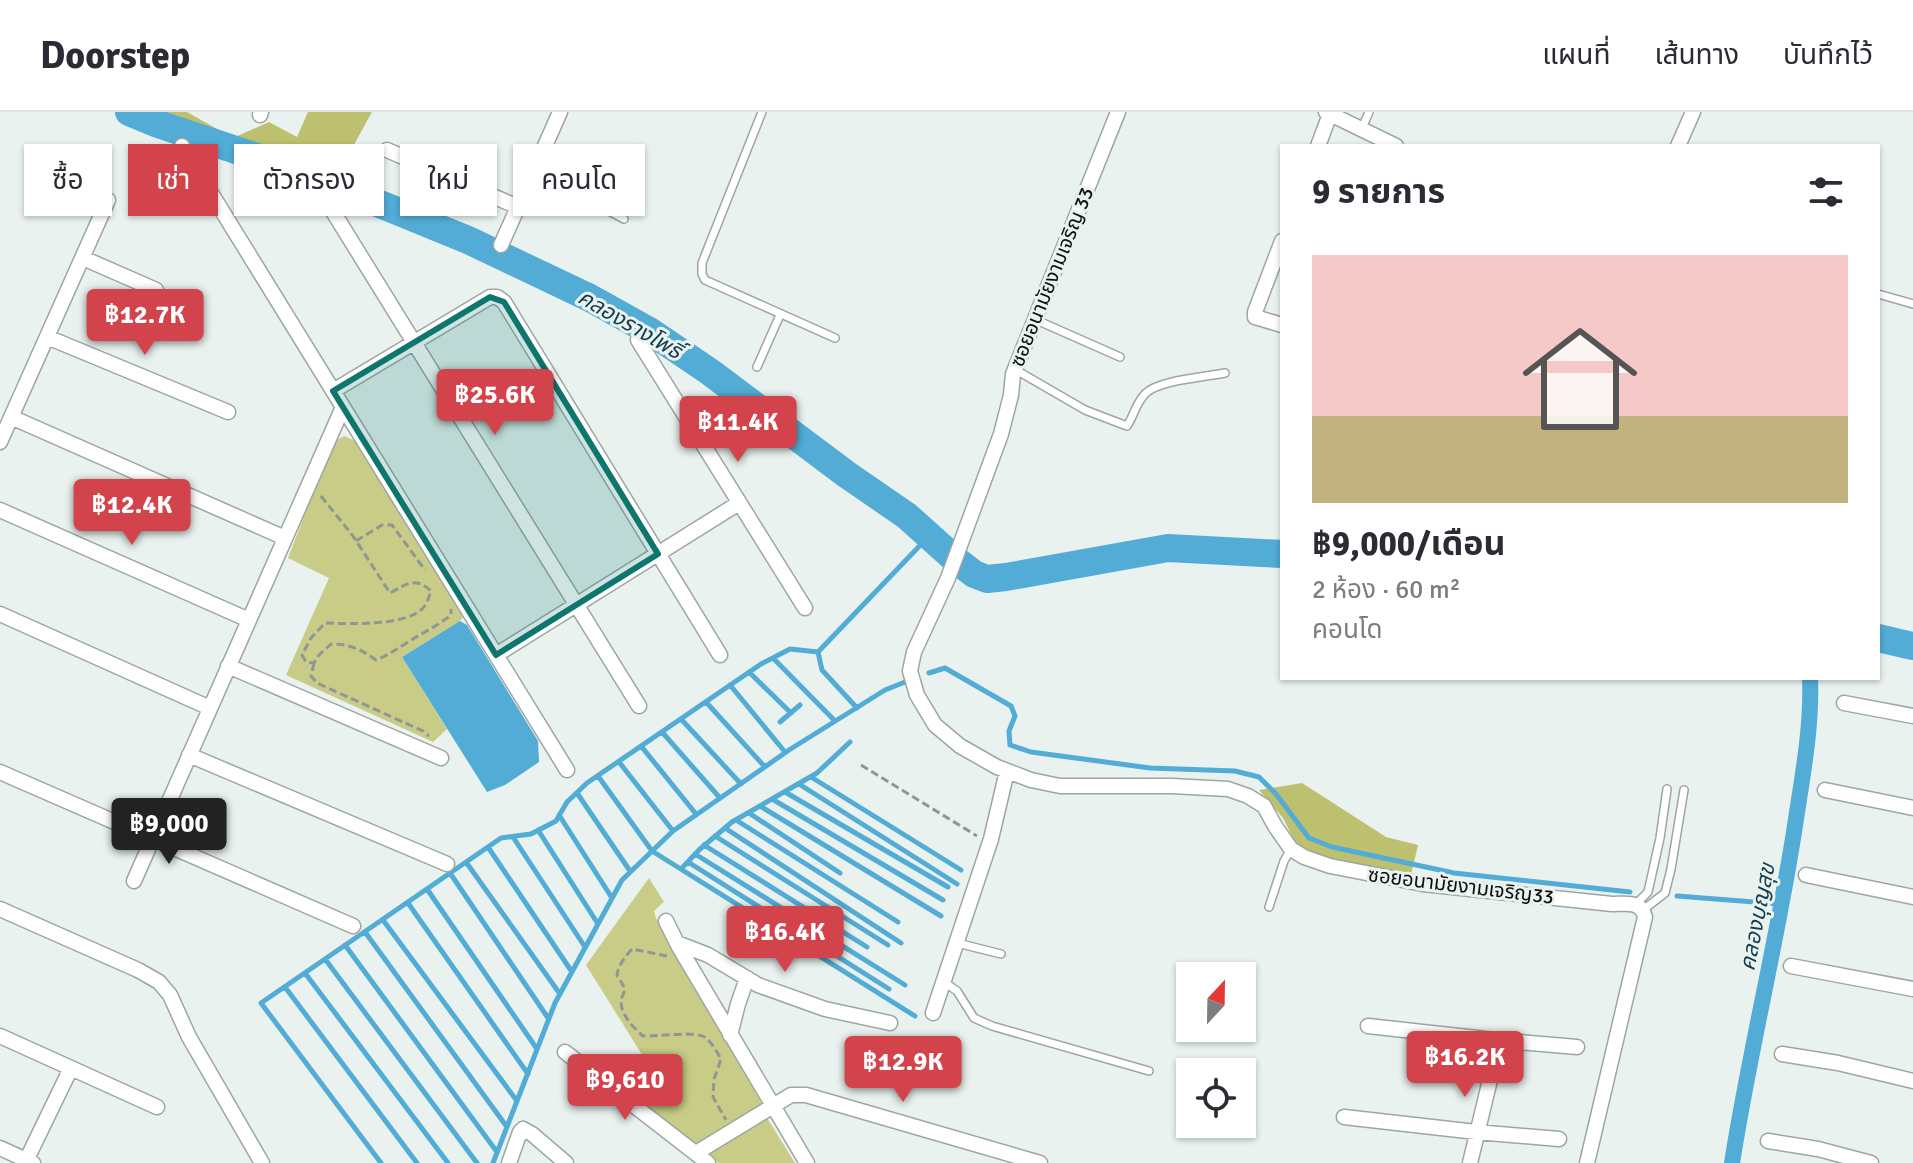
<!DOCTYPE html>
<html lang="th">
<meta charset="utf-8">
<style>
:root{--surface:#fff;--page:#f7f7f7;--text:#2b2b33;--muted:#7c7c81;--line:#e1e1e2;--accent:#d3434c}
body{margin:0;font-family:Signika,"Noto Sans Thai",sans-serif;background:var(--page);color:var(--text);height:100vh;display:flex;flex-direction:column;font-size:30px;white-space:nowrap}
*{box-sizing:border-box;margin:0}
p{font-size:26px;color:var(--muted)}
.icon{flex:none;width:44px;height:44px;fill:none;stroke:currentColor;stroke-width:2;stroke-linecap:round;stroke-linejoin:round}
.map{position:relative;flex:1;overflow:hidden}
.sheet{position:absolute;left:1280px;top:32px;width:600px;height:536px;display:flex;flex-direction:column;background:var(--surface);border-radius:0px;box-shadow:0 2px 6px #0004}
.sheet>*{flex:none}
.banner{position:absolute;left:24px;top:32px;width:760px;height:72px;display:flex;gap:16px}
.needle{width:52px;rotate:22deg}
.fabs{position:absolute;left:1176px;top:850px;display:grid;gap:16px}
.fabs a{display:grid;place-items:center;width:80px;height:80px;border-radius:0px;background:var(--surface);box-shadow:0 2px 6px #0004;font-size:40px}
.price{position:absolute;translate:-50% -68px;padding:0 18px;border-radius:8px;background:var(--accent);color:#fff;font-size:26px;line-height:52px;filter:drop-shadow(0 2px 4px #0008)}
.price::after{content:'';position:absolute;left:50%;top:48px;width:24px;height:18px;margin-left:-12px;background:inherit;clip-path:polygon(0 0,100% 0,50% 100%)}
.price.selected{background:#222;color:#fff}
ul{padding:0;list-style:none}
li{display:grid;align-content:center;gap:16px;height:424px;padding:0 32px}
li span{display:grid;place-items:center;height:248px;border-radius:0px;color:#555}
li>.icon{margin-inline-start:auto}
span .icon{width:144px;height:144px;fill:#fffc;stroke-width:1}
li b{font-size:34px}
h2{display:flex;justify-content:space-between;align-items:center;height:96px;padding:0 32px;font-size:34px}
.chip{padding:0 28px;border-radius:0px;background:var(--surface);box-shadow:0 2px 6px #0004;font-size:28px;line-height:72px}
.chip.selected{background:var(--accent);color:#fff}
header{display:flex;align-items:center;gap:48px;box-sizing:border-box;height:112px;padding:0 40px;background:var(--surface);border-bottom:2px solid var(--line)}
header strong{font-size:38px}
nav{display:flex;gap:44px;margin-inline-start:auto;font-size:28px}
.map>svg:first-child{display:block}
.green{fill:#c8cc87}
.forest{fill:#bdc06f}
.water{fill:#52acd5}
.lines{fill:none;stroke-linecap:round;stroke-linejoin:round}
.stream{stroke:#52acd5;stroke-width:5}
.canal{stroke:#52acd5;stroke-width:16}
.river{stroke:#52acd5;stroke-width:28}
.service-casing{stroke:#9da6a2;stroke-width:10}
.minor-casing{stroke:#9da6a2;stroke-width:17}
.path{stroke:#909694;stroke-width:3;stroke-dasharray:8 4;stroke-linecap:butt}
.service{stroke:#fff;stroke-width:7}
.minor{stroke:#fff;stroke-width:14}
.marked{fill:#0f766e;fill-opacity:0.2;stroke:#0f766e;stroke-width:6;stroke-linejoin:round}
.labels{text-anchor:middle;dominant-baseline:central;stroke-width:6;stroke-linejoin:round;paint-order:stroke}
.street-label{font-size:20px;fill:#0c0f0e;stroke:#e9f2ef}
.water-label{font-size:22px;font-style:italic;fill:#143c4e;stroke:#e9f2ef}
</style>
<header>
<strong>Doorstep</strong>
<nav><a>แผนที่</a><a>เส้นทาง</a><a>บันทึกไว้</a></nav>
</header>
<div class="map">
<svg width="1913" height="1051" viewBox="0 0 1913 1051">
<rect width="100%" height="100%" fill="#e9f2ef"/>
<path class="green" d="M344 324 358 330 464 504 460 509 402 545 447 617 433 630 286 563 329 466 288 446 332 331Z
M649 766 664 790 654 799 656 806 756 978 767 1006 795 1051H719L642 991 656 965 586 853Z"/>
<path class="forest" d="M147 0H187L233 26 269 10 297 25 308 0H372L345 49 341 63 405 87 427 106 313 59Z
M1302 671 1386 725 1418 733 1411 763 1329 747 1296 732 1283 706 1259 678Z"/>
<path class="water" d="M460 509 467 513 538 629 539 650 505 673 487 680 402 545Z"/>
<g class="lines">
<path class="stream" d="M818 540 822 558 857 596
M773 546 835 609
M749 560 791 601
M929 561 945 556 1011 594 1015 604 1009 619 1010 633 1031 640 1150 656 1235 659 1259 665 1276 682 1309 726 1332 735 1454 761 1630 780
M730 573 785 640
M706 590 765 655
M681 607 741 672
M780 610 800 593
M662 620 720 686
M641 634 696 702
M619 650 673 719
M598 664 652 739 915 904
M811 665 961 758
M799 672 957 772
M785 680 948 775
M577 681 630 759
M772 687 943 788
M760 694 941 804
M749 701 840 761
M559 703 612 786
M736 708 898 810
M725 716 901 831
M538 718 598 812
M715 724 888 833
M513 725 585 835
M704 733 867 835
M488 735 572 860
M695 742 905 873
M466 750 560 882
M688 750 889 877
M681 757 700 737 732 710 817 661 850 630
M450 761 548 906
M427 777 537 937
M1677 784 1781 792
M408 791 528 962
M383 808 517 989
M365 820 507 1015
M345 833 497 1040
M325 847 477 1051
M305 861 448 1051
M285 875 417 1051
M381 1051 261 891 501 726 531 722 556 709 567 690 587 671 761 552 790 537 818 540 930 423
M493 1051 555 891 622 768 673 719 789 638 885 578 905 570"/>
<path class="canal" d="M1732 1051C1750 936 1779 822 1796 707 1803 661 1812 613 1810 566"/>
<path class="river" d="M129 0 158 12 290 56 370 88 468 128 590 186 651 220 710 260 846 362 907 404 956 448 974 462 987 467 1006 465 1168 436 1282 442
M1878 526 1913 534"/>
<g class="service-casing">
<path id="service" d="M762 0 702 151V162L705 168 835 226
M1362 16 1369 0
M535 60 624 107
M1878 182 1913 192
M1034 207 1120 245
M757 255 780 203
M1016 258 1085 298 1127 314C1134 304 1136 290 1146 281 1159 268 1206 265 1225 261
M1636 792 1648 780 1660 726 1667 677
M1269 795 1284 749 1291 737
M1643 798 1665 781 1671 757 1684 678
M957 831 1001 842
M944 870 957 879 974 906 992 914 1149 959"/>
</g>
<g class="minor-casing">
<path id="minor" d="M1118 0 1013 262 1011 283 1001 322 948 466 914 540 910 559 917 583 935 613 960 634 997 655 1031 668 1060 674H1172L1228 677 1248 684 1264 694 1275 714 1291 737 1304 745 1330 754 1423 772 1612 792C1626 792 1641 788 1645 805L1587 1051
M1326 0 1396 34
M260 3 261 0
M182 34 567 658
M1318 34 1330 2
M1678 34 1693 0
M387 38 518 95
M319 77 639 594
M421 95 437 60
M1282 129 1255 200V205L1282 213
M501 133 560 0
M83 146 156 178
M47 225 228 300
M638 228 805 496
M333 279 490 185H497L504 190 720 543
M11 305 285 426
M0 330 108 88
M0 398 249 508
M0 502 210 596
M496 543 739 391
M228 554 441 646
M1844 591 1913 604
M189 643 447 752
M0 660 353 814
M1825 678 1913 696
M1806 763 1913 785
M134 769 343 295
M0 797 138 858 159 870 170 883 189 925 262 1051
M666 809 679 835 807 1051
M677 831 708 843 758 873 825 897 890 911
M1791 854 1913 877
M933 901 991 727 1007 659
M1368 914 1495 928 1577 935
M730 923 738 892 747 866
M0 924 157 995
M565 940 708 1051
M1782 942 1838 951 1913 969
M1344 1005 1476 1020 1559 1027
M1768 1029 1818 1037 1871 1051
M0 1036 33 1051
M696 1041 791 983H806L1040 1051
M25 1051 71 956
M509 1051 520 1020 523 1017 532 1022 566 1051
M1470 1051 1489 972 1495 928"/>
</g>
<path class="path" d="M321 384 353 424 390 481C407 472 415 464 431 479 429 484 427 492 423 496 407 514 348 512 325 511L311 526 302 543 306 550 314 551 319 543 331 532C349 532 361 537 376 548 387 544 395 538 405 532 420 522 436 515 451 503V497
M356 429 382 413H392L425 458
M314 551 311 564 317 571 423 619 429 624
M861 653 977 724
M667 844 632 837C625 845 618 853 617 864 633 884 617 880 622 896 625 907 635 917 643 924 656 925 698 918 706 926 712 931 717 940 721 947L714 967 713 985 726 1008"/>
<use href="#service" class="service"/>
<use href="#minor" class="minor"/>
</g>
<path class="marked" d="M490 185 504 190 658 442 496 543 333 279Z"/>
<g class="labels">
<g class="street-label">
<text transform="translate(1052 165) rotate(-68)">ซอยอนามัยงามเจริญ 33</text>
<text transform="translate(1461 774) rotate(7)">ซอยอนามัยงามเจริญ33</text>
</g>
<g class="water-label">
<text transform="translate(630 212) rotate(30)">คลองรางโพธิ์</text>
<text transform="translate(1757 805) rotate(-79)">คลองบุญสุข</text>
</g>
</g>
</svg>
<div class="fabs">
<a><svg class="needle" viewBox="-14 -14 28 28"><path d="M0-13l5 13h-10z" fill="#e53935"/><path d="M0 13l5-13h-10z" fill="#7c7c81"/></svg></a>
<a><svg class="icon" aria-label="locate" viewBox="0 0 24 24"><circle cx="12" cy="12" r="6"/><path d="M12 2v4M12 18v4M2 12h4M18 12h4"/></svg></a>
</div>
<b class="price" style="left:145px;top:245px">฿12.7K</b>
<b class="price" style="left:495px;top:325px">฿25.6K</b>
<b class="price" style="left:738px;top:352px">฿11.4K</b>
<b class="price" style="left:132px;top:435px">฿12.4K</b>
<b class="price selected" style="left:169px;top:754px">฿9,000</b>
<b class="price" style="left:785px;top:862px">฿16.4K</b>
<b class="price" style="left:1465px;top:987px">฿16.2K</b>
<b class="price" style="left:903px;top:992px">฿12.9K</b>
<b class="price" style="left:625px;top:1010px">฿9,610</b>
<div class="banner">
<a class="chip">ซื้อ</a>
<a class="chip selected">เช่า</a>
<a class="chip">ตัวกรอง</a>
<a class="chip">ใหม่</a>
<a class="chip">คอนโด</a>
</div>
<section class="sheet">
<h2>9 รายการ<svg class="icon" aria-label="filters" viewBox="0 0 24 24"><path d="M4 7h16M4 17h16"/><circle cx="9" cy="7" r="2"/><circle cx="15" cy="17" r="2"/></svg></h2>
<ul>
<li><span style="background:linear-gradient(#f6c9c9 65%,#c2b280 0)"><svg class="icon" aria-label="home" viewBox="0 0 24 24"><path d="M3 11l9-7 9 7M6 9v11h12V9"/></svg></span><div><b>฿9,000/เดือน</b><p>2 ห้อง · 60 m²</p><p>คอนโด</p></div></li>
</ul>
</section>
</div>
